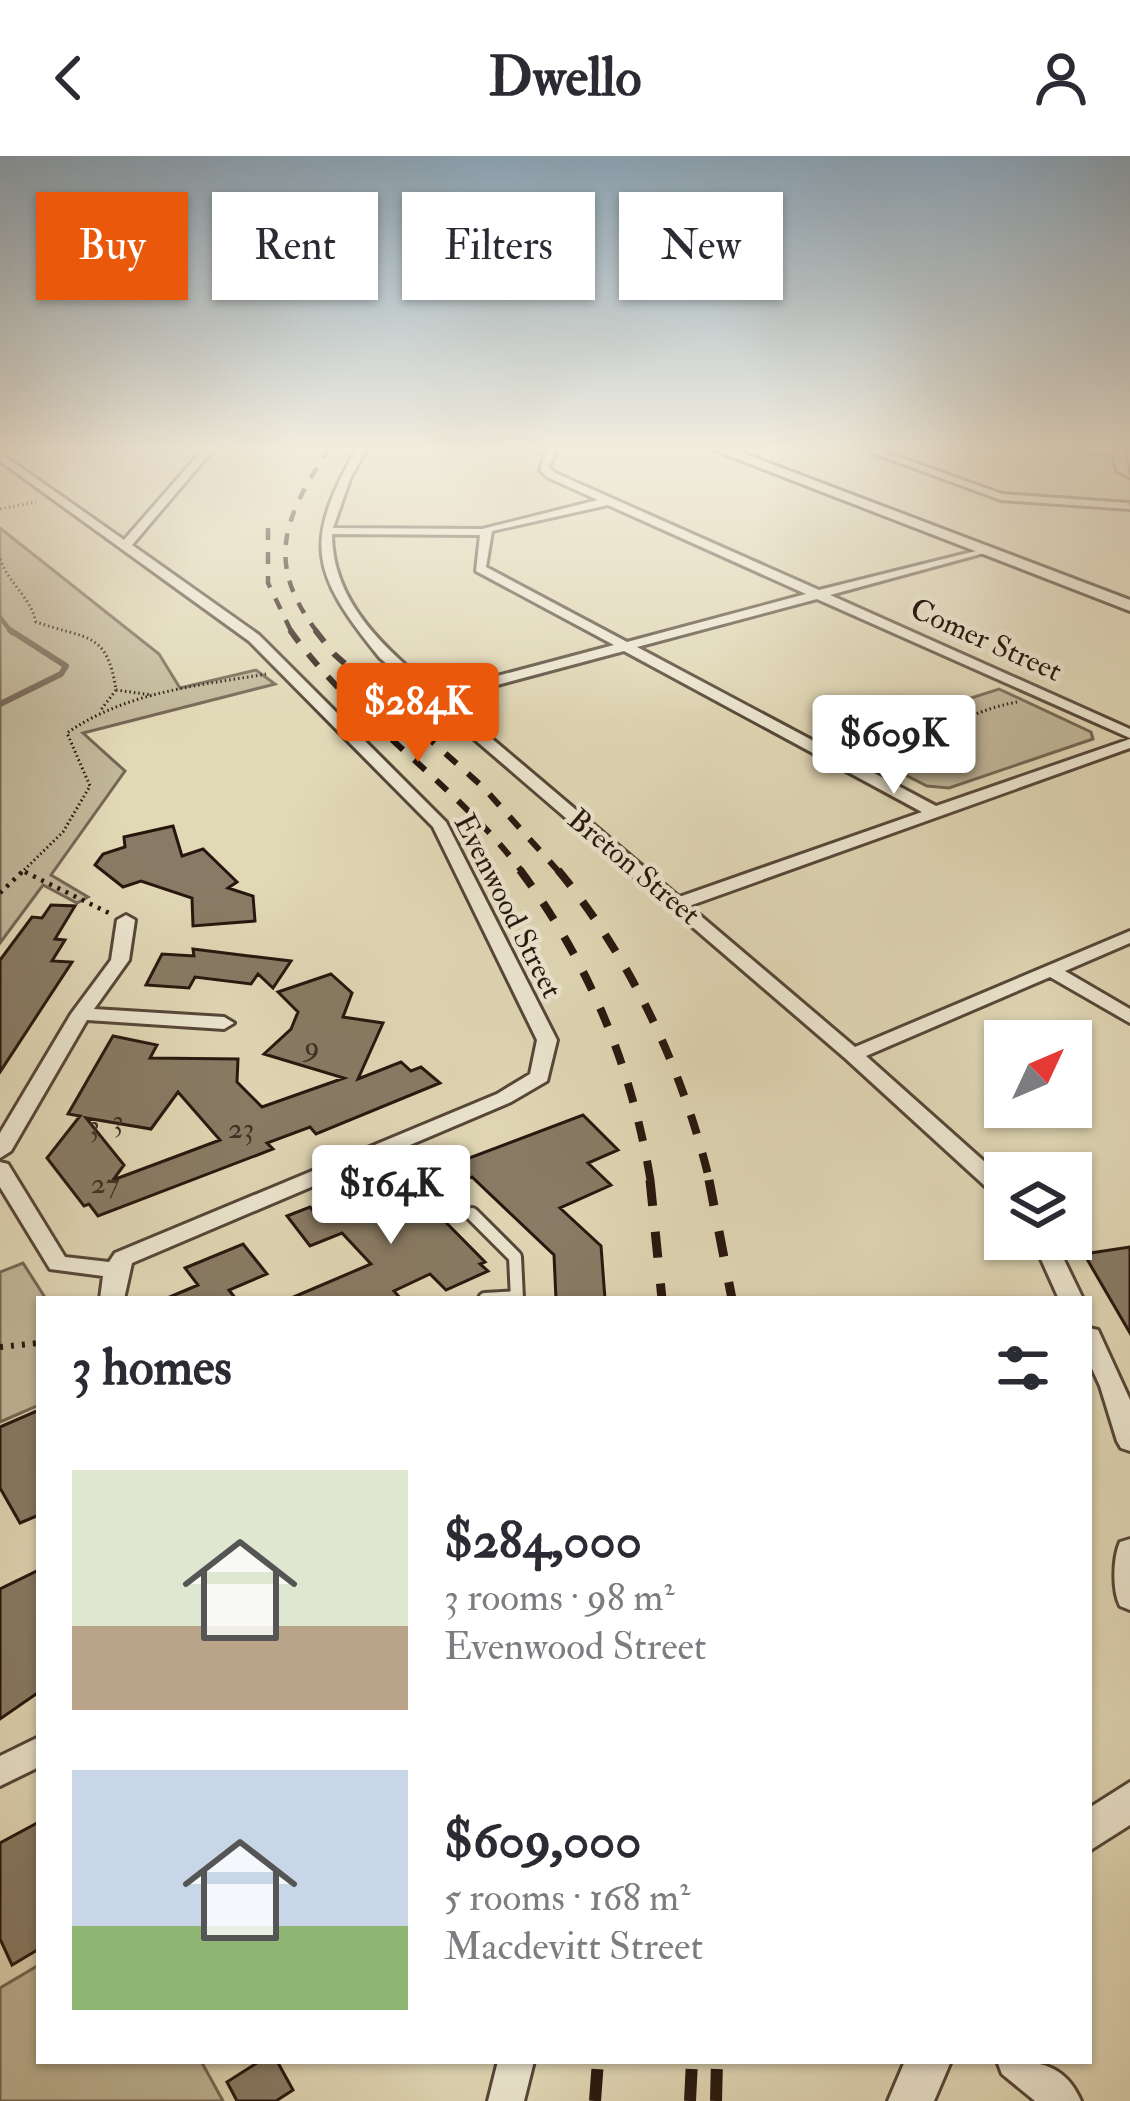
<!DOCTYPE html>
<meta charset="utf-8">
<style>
:root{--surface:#fff;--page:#f2f2f3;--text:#2b2b33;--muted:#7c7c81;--accent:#ea580c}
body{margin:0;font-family:"IM FELL Double Pica",serif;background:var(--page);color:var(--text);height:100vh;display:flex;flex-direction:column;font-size:45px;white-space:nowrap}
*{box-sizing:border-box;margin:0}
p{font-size:39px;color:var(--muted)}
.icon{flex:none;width:66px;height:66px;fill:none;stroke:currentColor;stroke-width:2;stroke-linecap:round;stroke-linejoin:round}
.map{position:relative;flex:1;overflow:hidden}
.panel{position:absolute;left:36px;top:1140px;width:1056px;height:768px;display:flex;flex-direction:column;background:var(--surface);border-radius:0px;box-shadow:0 3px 9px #0004}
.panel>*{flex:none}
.hud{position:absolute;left:36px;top:36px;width:1059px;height:108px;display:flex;gap:24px}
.needle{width:78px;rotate:46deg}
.tools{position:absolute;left:984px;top:864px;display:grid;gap:24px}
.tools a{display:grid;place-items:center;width:108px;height:108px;border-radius:0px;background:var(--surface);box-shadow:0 3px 9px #0004;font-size:60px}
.price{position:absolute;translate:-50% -102px;padding:0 27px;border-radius:12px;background:#fff;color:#222;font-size:39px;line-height:78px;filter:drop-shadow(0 3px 6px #0008)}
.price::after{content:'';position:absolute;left:50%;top:72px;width:36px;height:27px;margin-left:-18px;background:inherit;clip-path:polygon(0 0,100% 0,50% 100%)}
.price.current{background:var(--accent);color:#fff}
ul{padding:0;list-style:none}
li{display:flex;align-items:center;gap:36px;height:300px;padding:0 36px}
li span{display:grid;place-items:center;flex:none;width:336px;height:240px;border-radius:0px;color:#555}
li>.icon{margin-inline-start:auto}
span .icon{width:144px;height:144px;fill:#fffc;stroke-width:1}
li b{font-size:51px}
h2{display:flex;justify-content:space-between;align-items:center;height:144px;padding:0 36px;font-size:51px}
.tag{padding:0 42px;border-radius:0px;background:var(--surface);box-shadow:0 3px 9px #0004;font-size:42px;line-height:108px}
.tag.current{background:var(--accent);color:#fff}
header{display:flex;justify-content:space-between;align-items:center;height:156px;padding:0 36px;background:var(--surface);font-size:54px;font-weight:700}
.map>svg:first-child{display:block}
.green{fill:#c1b799;stroke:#746654;stroke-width:3}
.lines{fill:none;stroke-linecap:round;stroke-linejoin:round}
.stream-far1{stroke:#716351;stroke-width:4.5}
.stream{stroke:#716351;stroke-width:6}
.building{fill:#887b65;stroke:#27160e;stroke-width:3;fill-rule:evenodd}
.service-casing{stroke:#564638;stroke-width:18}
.minor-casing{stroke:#564638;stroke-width:6}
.tertiary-casing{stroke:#564638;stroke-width:6}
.secondary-casing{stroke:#27160e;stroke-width:6}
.path-far2{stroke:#27160e;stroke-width:3;stroke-dasharray:1.5 3;stroke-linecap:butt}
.path-far1{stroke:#27160e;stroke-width:4.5;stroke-dasharray:3 6;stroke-linecap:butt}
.path{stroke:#27160e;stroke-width:6;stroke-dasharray:3 8;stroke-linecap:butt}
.service{stroke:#ece6d0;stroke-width:12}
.minor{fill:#ece6d0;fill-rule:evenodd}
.tertiary{fill:#ece6d0;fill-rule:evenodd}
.secondary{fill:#ece6d0;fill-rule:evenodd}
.rail-far4{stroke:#27160e;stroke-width:4.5;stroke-dasharray:12 12;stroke-linecap:butt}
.rail-far3{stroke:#27160e;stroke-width:6;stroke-dasharray:15 15;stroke-linecap:butt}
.rail-far2{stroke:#27160e;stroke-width:8;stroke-dasharray:20 20;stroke-linecap:butt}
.rail-far1{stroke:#27160e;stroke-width:9;stroke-dasharray:26 26;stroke-linecap:butt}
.rail{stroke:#27160e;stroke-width:12;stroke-dasharray:32 32;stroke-linecap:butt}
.labels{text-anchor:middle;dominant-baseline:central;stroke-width:9;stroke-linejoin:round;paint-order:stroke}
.far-street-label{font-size:30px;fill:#27160e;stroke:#ece6d0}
.number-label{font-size:30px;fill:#3f2f24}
</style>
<header><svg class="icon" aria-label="back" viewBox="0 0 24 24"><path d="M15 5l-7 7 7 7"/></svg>Dwello<svg class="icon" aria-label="person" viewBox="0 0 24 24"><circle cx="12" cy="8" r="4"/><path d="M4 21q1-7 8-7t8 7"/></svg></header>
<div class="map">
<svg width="1130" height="1945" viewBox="0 0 1130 1945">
<rect width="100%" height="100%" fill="#e1d8b6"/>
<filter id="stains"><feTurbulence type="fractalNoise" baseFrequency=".00167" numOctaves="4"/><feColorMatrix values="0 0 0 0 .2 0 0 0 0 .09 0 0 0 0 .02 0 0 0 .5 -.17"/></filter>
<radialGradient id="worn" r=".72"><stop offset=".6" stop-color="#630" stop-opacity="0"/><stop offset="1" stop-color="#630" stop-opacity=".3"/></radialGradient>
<path class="green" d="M0 372 159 498 180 532 256 514 275 528 83 577 125 615 51 719 88 741 77 747 43 729 0 787Z
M999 533 1091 576 1093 583 949 632 927 630 829 580 887 562 896 566Z
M23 1107 46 1143H39V1249L0 1266V1116Z
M39 1809V1905H201L223 1945H0V1832Z"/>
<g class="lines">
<path class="stream-far1" d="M0 461 12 477"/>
<path class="stream" d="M0 548 61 518 66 510 10 474"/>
</g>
<path class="building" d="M173 670 182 700 203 693 237 726 228 732 253 740 255 765 193 770 192 742 141 725 123 731 95 709 103 698 125 691 124 681Z
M51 749 75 750 55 783 65 784 52 805 72 806 0 916V804L32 761 42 762Z
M193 793 249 800 291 805 273 832 258 818 251 828 195 821 189 832 146 829 162 798 194 800Z
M331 818 352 837 343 861 383 867 358 923 401 906 411 915 421 911 440 927 316 978 310 971 267 987 273 993 98 1060 89 1048 84 1050 47 1002 80 960 68 958 113 880 157 889 150 902 238 903 237 926 262 951 344 922 264 898 291 873 298 856 278 836ZM178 936 220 984 113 1024 124 1009 86 962 151 973Z
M583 959 618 994 588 1007 611 1029 560 1052 601 1090 605 1143H556L554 1099 472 1021 463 1025 448 1010Z
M408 1028 485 1106 480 1108 488 1115 446 1134 430 1118 394 1135 401 1143H289L371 1108 342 1077 310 1090 287 1060 310 1051 320 1063Z
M243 1088 267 1118 229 1134 236 1143H165L198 1129 185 1112Z
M1130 1091V1177L1084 1098Z
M39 1254V1359L20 1367 0 1332V1271Z
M39 1414V1536L0 1563V1433Z
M39 1666V1793L12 1809 0 1783V1687Z
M260 1905H277L293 1934 276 1945H237L227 1926Z"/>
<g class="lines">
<g class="service-casing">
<path id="service" d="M472 1058 515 1101 517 1143
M485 1143 517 1141"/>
</g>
<g class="minor-casing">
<path id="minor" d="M206 290H216L132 389 259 479 446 666 557 884 547 925 511 946 132 1107 124 1143H100L103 1120 50 1113 0 1031V1006L8 1008 65 1101 109 1106 115 1097 497 938 530 918 537 884 433 671 249 485 0 305V297L124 384Z
M358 290H368L350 323 333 372 482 373 598 344 547 321 540 314 548 290H558L549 311 555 317 819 434 988 392V396L830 439 1130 573V582L817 443 637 491 936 650 1130 583V592L689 750 855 891 1130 775V787L1065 815 1130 853V867L1050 821 866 900 1005 1024V1043L997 1041 846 903 380 502C310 416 303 387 358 290ZM608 349 806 438 627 486 486 411 492 375ZM332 378 480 379 476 415 614 489 437 536C388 495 332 448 332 378ZM624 495 922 656 679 741 445 543Z
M854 290H868L1002 338 1129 347 1130 353 1001 344Z
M1036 290H1122L1130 321 1117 315 1113 298Z
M126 759 135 764 129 804 94 853 224 861 234 867 224 873 87 864 11 995 0 1002V977L71 858 111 804 117 764Z
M1032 1083H1054L1083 1143H1059Z
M1089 1172 1098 1174 1130 1244V1295L1121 1292 1117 1285 1100 1230 1089 1206Z
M1130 1383V1454L1120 1450C1112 1434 1113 1402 1120 1386Z
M39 1581V1611L0 1630V1600Z
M498 1905H534L524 1945H488Z
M997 1905C1034 1905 1064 1905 1081 1945H1035L1002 1918Z"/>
</g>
<g class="tertiary-casing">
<path id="tertiary" d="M1130 1626V1669L1089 1695V1652Z
M905 1905H951L934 1945H888Z"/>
</g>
<g class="secondary-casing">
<path id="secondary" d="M704 290H724L1130 444V455Z"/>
</g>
<path class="path-far2" d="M0 353 36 346
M0 403C9 428 30 440 36 466 88 484 107 475 116 534L100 555
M116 534 152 539
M883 561 884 569 899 580 927 587
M904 616C933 577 969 555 1017 546
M21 717 63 676 90 630 67 577C126 536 196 530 266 518"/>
<path class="path-far1" d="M25 716 111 758
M0 737 24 714"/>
<path class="path" d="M0 1191 39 1187"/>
<use href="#service" class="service"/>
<use href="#minor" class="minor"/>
<use href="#tertiary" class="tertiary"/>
<use href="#secondary" class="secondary"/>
<path class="rail-far4" d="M268 372V427L292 477
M318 477C262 405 286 358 331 290"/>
<path class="rail-far3" d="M290 474C355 566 455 626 523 717
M315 474 334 498 483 631 560 717"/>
<path class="rail-far2" d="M520 714C590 808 632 912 651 1027
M558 714C631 802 684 916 710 1027"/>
<path class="rail-far1" d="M650 1024 662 1143
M709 1024 732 1143"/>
<path class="rail" d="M595 1945 598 1905
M690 1945 692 1905
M716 1945 717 1905"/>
</g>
<linearGradient id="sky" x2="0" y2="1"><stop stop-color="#8ca8bd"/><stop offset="0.52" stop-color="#f2edde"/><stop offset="1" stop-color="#f2edde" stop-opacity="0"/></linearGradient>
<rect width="1130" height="562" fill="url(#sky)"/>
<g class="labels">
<g class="far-street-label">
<text transform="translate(986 484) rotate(24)">Comer Street</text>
<text transform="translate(634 711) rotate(40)">Breton Street</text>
<text transform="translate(508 750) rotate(63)">Evenwood Street</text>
</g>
<g class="number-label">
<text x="312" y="890">9</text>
<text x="118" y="964">3</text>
<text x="94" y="969">3</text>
<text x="241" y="972">23</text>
<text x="105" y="1027">27</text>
</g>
</g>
<rect width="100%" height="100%" filter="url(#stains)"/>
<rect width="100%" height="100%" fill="url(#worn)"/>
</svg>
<div class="tools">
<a><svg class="needle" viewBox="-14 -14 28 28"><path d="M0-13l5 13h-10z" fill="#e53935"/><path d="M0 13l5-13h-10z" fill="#7c7c81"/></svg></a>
<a><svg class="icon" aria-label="layers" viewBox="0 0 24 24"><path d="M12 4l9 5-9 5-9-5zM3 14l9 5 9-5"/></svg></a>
</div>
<b class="price current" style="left:418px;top:609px">$284K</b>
<b class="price" style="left:894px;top:641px">$609K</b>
<b class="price" style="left:391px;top:1091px">$164K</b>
<div class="hud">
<a class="tag current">Buy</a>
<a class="tag">Rent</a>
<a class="tag">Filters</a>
<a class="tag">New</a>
</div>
<section class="panel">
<h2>3 homes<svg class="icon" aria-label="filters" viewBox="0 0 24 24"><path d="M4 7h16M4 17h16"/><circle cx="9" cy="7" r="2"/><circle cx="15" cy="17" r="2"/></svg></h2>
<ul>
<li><span style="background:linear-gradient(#dfe7d0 65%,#b9a48a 0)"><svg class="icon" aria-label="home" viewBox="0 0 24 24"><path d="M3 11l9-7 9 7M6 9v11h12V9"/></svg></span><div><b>$284,000</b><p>3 rooms · 98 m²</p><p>Evenwood Street</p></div></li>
<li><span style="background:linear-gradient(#c9d6e8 65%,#8fb573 0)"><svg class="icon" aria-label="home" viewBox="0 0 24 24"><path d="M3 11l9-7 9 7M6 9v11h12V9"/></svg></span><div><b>$609,000</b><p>5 rooms · 168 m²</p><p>Macdevitt Street</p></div></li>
</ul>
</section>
</div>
